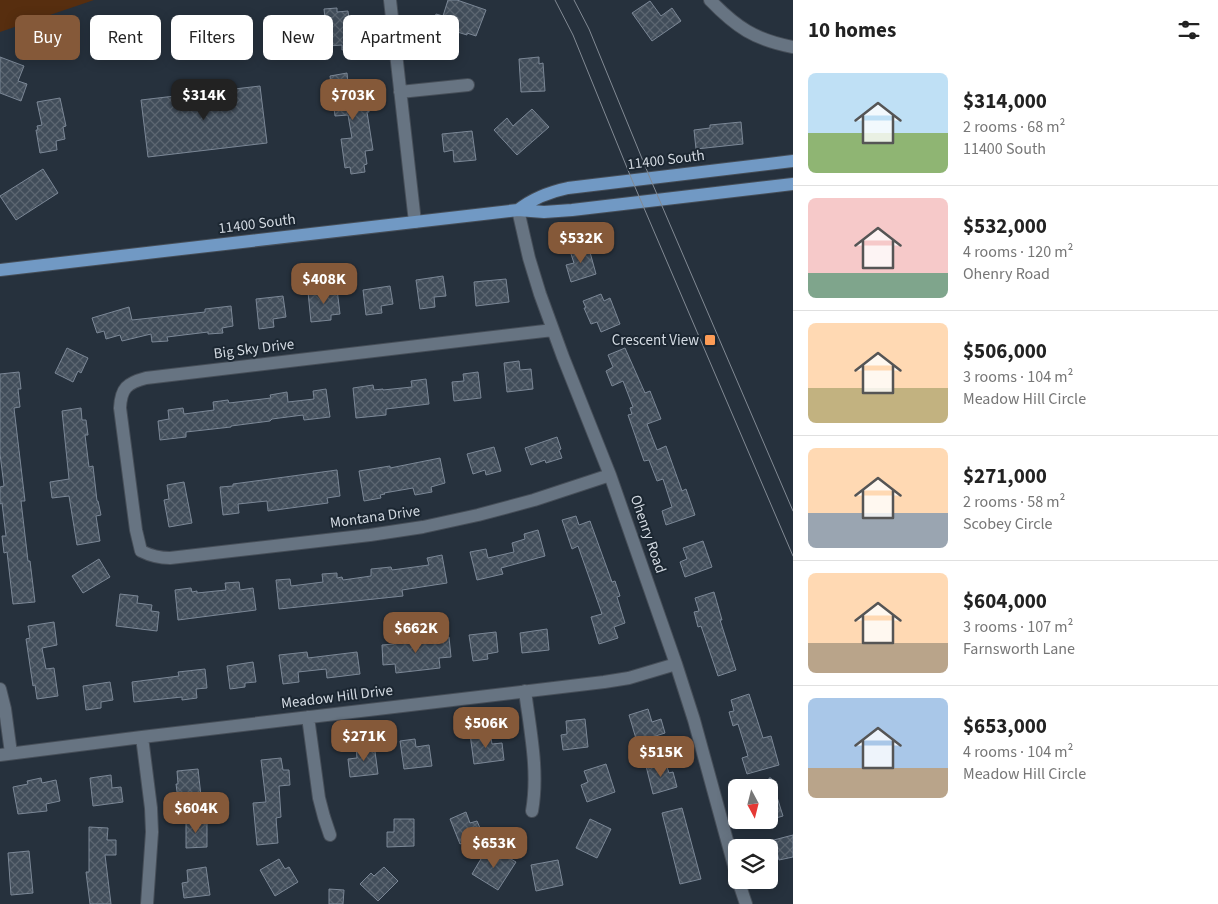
<!DOCTYPE html>
<meta charset="utf-8">
<style>
:root{--surface:#fff;--page:#f2f2f2;--text:#222;--muted:#767676;--line:#e0e0e0;--accent:#855939}
body{margin:0;font-family:"Source Sans 3",sans-serif;background:var(--page);color:var(--text);height:100vh;display:flex;flex-direction:column;font-size:19px;white-space:nowrap}
*{box-sizing:border-box;margin:0}
p{font-size:16px;color:var(--muted)}
.icon{flex:none;width:28px;height:28px;fill:none;stroke:currentColor;stroke-width:2;stroke-linecap:round;stroke-linejoin:round}
.map{position:relative;flex:1;overflow:hidden}
.sheet{display:flex;flex-direction:column;background:var(--surface);width:425px}
.sheet>*{flex:none}
.top-card{position:absolute;left:15px;top:15px;width:475px;height:45px;display:flex;gap:10px}
.needle{width:32px;rotate:173deg}
.buttons{position:absolute;left:728px;top:779px;display:grid;gap:10px}
.buttons a{display:grid;place-items:center;width:50px;height:50px;border-radius:8px;background:var(--surface);box-shadow:0 2px 12px #0003;font-size:25px}
.price{position:absolute;translate:-50% -42px;padding:0 11px;border-radius:10px;background:var(--accent);color:#fff;font-size:16px;line-height:32px;filter:drop-shadow(0 1px 2px #0008)}
.price::after{content:'';position:absolute;left:50%;top:30px;width:15px;height:11px;margin-left:-8px;background:inherit;clip-path:polygon(0 0,100% 0,50% 100%)}
.price.current{background:#222;color:#fff}
ul{padding:0;list-style:none}
li{display:flex;align-items:center;gap:15px;height:125px;padding:0 15px}
li+li{border-top:1px solid var(--line)}
li span{display:grid;place-items:center;flex:none;width:140px;height:100px;border-radius:8px;color:#555}
li>.icon{margin-inline-start:auto}
span .icon{width:60px;height:60px;fill:#fffc;stroke-width:1}
li b{font-size:21px}
h2{display:flex;justify-content:space-between;align-items:center;height:60px;padding:0 15px;font-size:21px}
.pill{padding:0 18px;border-radius:8px;background:var(--surface);box-shadow:0 2px 12px #0003;font-size:18px;line-height:45px}
.pill.current{background:var(--accent);color:#fff}
main{display:flex;flex:1;min-height:0}
.map>svg:first-child{display:block}
.green{fill:#572e0f}
.building{fill:url(#building-cross-hatch);stroke:#7b8796}
.lines{fill:none;stroke-linecap:round;stroke-linejoin:round}
.minor-casing{stroke:#464e58;stroke-width:14}
.major-casing{stroke:#464e58;stroke-width:14}
.minor{stroke:#677482;stroke-width:12}
.major{stroke:#7199c4;stroke-width:12}
.tram{stroke:#828a94;stroke-width:1}
.poi-dot{fill:#fd9c56;stroke:#1c2732;stroke-width:2}
.labels{text-anchor:middle;dominant-baseline:central;stroke-width:4;stroke-linejoin:round;paint-order:stroke}
.street-label{font-size:15px;fill:#d3dae2;stroke:#1c2732}
.poi-label{font-size:15px;fill:#d3dae2;stroke:#1c2732;text-anchor:end}
</style>
<main>
<div class="map">
<svg width="793" height="904" viewBox="0 0 793 904">
<defs>
<pattern id="building-cross-hatch" width="8" height="8" patternUnits="userSpaceOnUse" patternTransform="scale(1.25)"><rect width="8" height="8" fill="#414d5a"/><path d="M0 0l8 8M0 8l8-8" fill="none" stroke="#5c6671"/></pattern>
</defs>
<rect width="100%" height="100%" fill="#26313d"/>
<path class="green" d="M0 0H94L0 32Z"/>
<path class="building" d="M448 0H457L486 10 476 36 467 33V35L454 31 453 36 431 28 436 14 443 16Z
M650 1 661 16 672 8 681 21 652 41 632 13Z
M337 8V12L348 11 350 26 359 25 362 48 342 50V45L328 46 324 9Z
M0 57 24 66 18 81 27 84 21 101 0 93Z
M539 57V64L543 63 545 91 521 92 519 59Z
M347 73 348 83 359 82 361 96 367 95 369 112H367L373 150 365 151 367 164 364 165 365 172 351 174 350 167 345 168 341 139 352 138 348 115 335 116 330 76Z
M260 86 267 143 148 157 141 100Z
M60 98 66 126 63 127 65 139 56 141 57 150 40 153 36 130H38L37 126 42 125 37 102Z
M532 109 549 127 517 155 494 130 507 118 513 126Z
M741 122 743 144 696 149 694 130 710 128V125Z
M472 131 476 160 454 162 453 150 444 152 442 134Z
M43 169 58 193 16 220 0 196Z
M588 245 596 274 571 282 566 265 574 263 570 251Z
M443 276 446 296 434 297 435 307 420 309 416 280Z
M506 279 509 302 476 306 474 282Z
M390 286 393 304 381 306 382 313 366 315 363 290Z
M337 289 340 314 331 315V320L311 322 308 292Z
M601 294 604 301 610 298 620 324 601 332 597 322 591 324 584 308H586L583 301Z
M283 296 286 317 273 319 274 327 259 329 256 299Z
M231 306 233 326 222 328 223 333 208 334V332L167 337 168 341 152 342 151 334 122 341 120 335 106 339 104 331 97 333 92 318 129 307 132 320 205 312V309Z
M67 348 88 358 81 373 78 371 73 382 55 373Z
M625 348 645 393 650 391 661 419 647 424 657 450 666 446 682 491 686 489 695 515 666 525 662 511 672 507 663 479 657 481 649 460 644 461 628 415 632 414 630 408 633 407 623 381 612 386 606 371 613 367 608 355Z
M519 361 520 370 531 369 533 389 507 392 504 363Z
M19 372 21 389H18L20 407 14 408 25 501H21L28 561H30L35 602 13 604 7 552 4 553 2 536H6L2 503 0 504V487L4 486 0 454V374Z
M478 372 481 398 454 401 452 382 464 381 463 374Z
M426 379 429 404 386 409V415L356 418 353 388 373 385 374 390 383 389V390L412 387 411 381Z
M326 389 330 417 304 420 303 415 272 419 270 421 231 426V427L186 432V437L160 440 158 421 169 419 168 410 183 408 184 414 214 410 213 402 228 400 229 403 271 398 270 395 287 392 288 402 314 399 313 391Z
M81 408 82 420H86L88 435H85L89 467 93 466 97 501H98L101 515 96 516 100 541 77 545 69 496 52 498 50 482 69 479 62 411Z
M557 437 561 449 559 450 562 458 546 463 545 460 531 465 525 448Z
M494 447 501 471 486 475 485 470 473 474 467 454Z
M440 458 445 483 431 487 432 492 415 495 413 488 384 493 385 494 380 495 381 498 364 501 359 471 390 466V468Z
M337 470 340 496 327 498 328 503 268 511 267 501 238 504 239 513 223 515 220 487 233 486V484Z
M184 482 192 523 169 527 164 500 169 499 167 485Z
M576 516 579 525 590 521 612 582 615 581 620 596 617 597 625 623 614 627 618 638 599 644 591 617 602 614 578 546 572 549 562 520Z
M538 530 545 556 501 568 503 574 477 580 470 552 486 549 488 558 514 552 512 543 525 539 524 534Z
M703 541 712 567 685 577 680 562 687 559 683 548Z
M442 555 447 583 402 590 403 596 279 609 276 580 290 579 291 586 323 582 322 574 337 573V578L342 577 343 580 371 576V569L391 567 392 570 429 565 427 558Z
M99 559 110 577 83 593 72 576Z
M239 582 240 590 253 588 256 610 178 620 175 590 191 588 192 592 197 591V593L226 590 225 583Z
M714 592 722 620H720L736 670 718 676 701 626 698 627 694 612 699 611 695 598Z
M120 594 138 596 137 603 152 605 151 611 159 612 157 631 116 626Z
M54 622 57 645 42 648 46 669 54 668 58 696 37 699 35 685 33 686 26 639 30 638 28 626Z
M547 629 549 650 522 653 520 633Z
M496 632 498 652 487 654 488 659 473 661 469 635Z
M449 637 451 657 439 658 440 668 396 673 395 664 383 665 382 645 394 644V642Z
M307 652 308 658 357 652 360 674 327 678 326 669 298 672 299 682 283 684 279 655Z
M253 662 256 682 245 683V687L230 689 227 666Z
M205 669 207 688 196 689 197 698 182 700V697L134 702 132 682 179 676 178 672Z
M110 682 113 700 101 702V708L86 710 83 686Z
M749 694 763 738 771 736 779 765 747 774 742 758 748 756 738 724 733 726 729 712 734 711 731 700Z
M648 709 652 722 661 719 665 733 637 742 629 715Z
M585 719 588 747 563 750 561 735 567 734 566 721Z
M490 731 492 744 502 743 504 760 474 764 470 734Z
M415 739 416 747 429 745 432 766 404 769 400 741Z
M374 744 378 774 350 777 348 759 357 758 356 747Z
M281 758 283 770H289L290 785 279 786 281 817 276 818 278 843 257 845 253 803 266 802 261 760Z
M665 761 669 773 673 772 677 787 653 794 646 766Z
M606 764 615 792 587 802 581 785 588 782 584 771Z
M198 769 201 796 178 799 176 784H178L177 771Z
M111 775 112 788 121 787 123 802 93 806 90 778Z
M41 778 42 783 56 780 60 801 46 804 47 811 18 814 13 787 28 784 27 781Z
M769 778H771L783 816 769 820Z
M682 808 701 879 680 884 662 813Z
M466 812 470 823 477 821 483 835 460 844 450 819Z
M394 819H414V846L387 847V832H394Z
M590 819 611 829 597 858 576 848Z
M186 820H207V847L186 848Z
M89 827 108 828 107 840H116V855H105L111 904H90L86 872H89Z
M793 835V857L779 860 777 852 774 853 770 841Z
M488 847 495 863 501 853 516 862 498 890 472 874Z
M29 851 33 893 11 895 8 853Z
M279 859 285 869 289 867 298 882 275 896 260 870Z
M558 860 563 885 536 891 531 865Z
M206 867 210 895 184 898 182 883 188 882 187 870Z
M384 867 398 881 378 901 360 884 371 873 374 876Z
M329 889 344 890 343 904H329Z"/>
<g class="lines">
<g class="minor-casing">
<path id="minor" d="M390 0 415 222
M710 0C736 27 755 40 793 47
M400 92 468 85
M518 210 529 258 540 294 563 357 610 475 676 664 694 720 736 873
M553 330 146 378C127 383 121 388 120 408L136 530 141 551C151 556 159 558 170 558L370 535 423 527 478 515 534 500 610 475
M0 689 5 709 11 753
M525 691C530 730 539 771 532 811
M308 717 319 798 324 817 330 835
M142 737 151 808 152 832 147 904
M0 755 142 737 604 682 629 678 676 664
M738 880 746 904"/>
</g>
<g class="major-casing">
<path id="major" d="M518 210C533 198 549 192 568 188L793 161
M0 270 518 210 544 212 572 210 793 184"/>
</g>
<use href="#minor" class="minor"/>
<use href="#major" class="major"/>
<path class="tram" d="M555 0 573 35 632 180 793 556
M574 0 589 29 650 178 793 511"/>
</g>
<rect class="poi-dot" x="704" y="334" width="12" height="12" rx="2.5"/>
<g class="labels">
<g class="street-label">
<text transform="translate(666 160) rotate(-7)">11400 South</text>
<text transform="translate(257 224) rotate(-7)">11400 South</text>
<text transform="translate(254 349) rotate(-7)">Big Sky Drive</text>
<text transform="translate(375 517) rotate(-8)">Montana Drive</text>
<text transform="translate(648 534) rotate(71)">Ohenry Road</text>
<text transform="translate(337 697) rotate(-7)">Meadow Hill Drive</text>
</g>
<g class="poi-label">
<text x="699" y="340">Crescent View</text>
</g>
</g>
</svg>
<div class="buttons">
<a><svg class="needle" viewBox="-14 -14 28 28"><path d="M0-13l5 13h-10z" fill="#e53935"/><path d="M0 13l5-13h-10z" fill="#767676"/></svg></a>
<a><svg class="icon" aria-label="layers" viewBox="0 0 24 24"><path d="M12 4l9 5-9 5-9-5zM3 14l9 5 9-5"/></svg></a>
</div>
<b class="price current" style="left:204px;top:121px">$314K</b>
<b class="price" style="left:353px;top:121px">$703K</b>
<b class="price" style="left:581px;top:264px">$532K</b>
<b class="price" style="left:324px;top:305px">$408K</b>
<b class="price" style="left:416px;top:654px">$662K</b>
<b class="price" style="left:486px;top:749px">$506K</b>
<b class="price" style="left:364px;top:762px">$271K</b>
<b class="price" style="left:661px;top:778px">$515K</b>
<b class="price" style="left:196px;top:834px">$604K</b>
<b class="price" style="left:494px;top:869px">$653K</b>
<div class="top-card">
<a class="pill current">Buy</a>
<a class="pill">Rent</a>
<a class="pill">Filters</a>
<a class="pill">New</a>
<a class="pill">Apartment</a>
</div>
</div>
<section class="sheet">
<h2>10 homes<svg class="icon" aria-label="filters" viewBox="0 0 24 24"><path d="M4 7h16M4 17h16"/><circle cx="9" cy="7" r="2"/><circle cx="15" cy="17" r="2"/></svg></h2>
<ul>
<li><span style="background:linear-gradient(#bfe0f5 60%,#8fb573 0)"><svg class="icon" aria-label="home" viewBox="0 0 24 24"><path d="M3 11l9-7 9 7M6 9v11h12V9"/></svg></span><div><b>$314,000</b><p>2 rooms · 68 m²</p><p>11400 South</p></div></li>
<li><span style="background:linear-gradient(#f6c9c9 75%,#7fa58c 0)"><svg class="icon" aria-label="home" viewBox="0 0 24 24"><path d="M3 11l9-7 9 7M6 9v11h12V9"/></svg></span><div><b>$532,000</b><p>4 rooms · 120 m²</p><p>Ohenry Road</p></div></li>
<li><span style="background:linear-gradient(#ffd9b3 65%,#c2b280 0)"><svg class="icon" aria-label="home" viewBox="0 0 24 24"><path d="M3 11l9-7 9 7M6 9v11h12V9"/></svg></span><div><b>$506,000</b><p>3 rooms · 104 m²</p><p>Meadow Hill Circle</p></div></li>
<li><span style="background:linear-gradient(#ffd9b3 65%,#9aa5b1 0)"><svg class="icon" aria-label="home" viewBox="0 0 24 24"><path d="M3 11l9-7 9 7M6 9v11h12V9"/></svg></span><div><b>$271,000</b><p>2 rooms · 58 m²</p><p>Scobey Circle</p></div></li>
<li><span style="background:linear-gradient(#ffd9b3 70%,#b9a48a 0)"><svg class="icon" aria-label="home" viewBox="0 0 24 24"><path d="M3 11l9-7 9 7M6 9v11h12V9"/></svg></span><div><b>$604,000</b><p>3 rooms · 107 m²</p><p>Farnsworth Lane</p></div></li>
<li><span style="background:linear-gradient(#a9c7e8 70%,#b9a48a 0)"><svg class="icon" aria-label="home" viewBox="0 0 24 24"><path d="M3 11l9-7 9 7M6 9v11h12V9"/></svg></span><div><b>$653,000</b><p>4 rooms · 104 m²</p><p>Meadow Hill Circle</p></div></li>
</ul>
</section>
</main>
